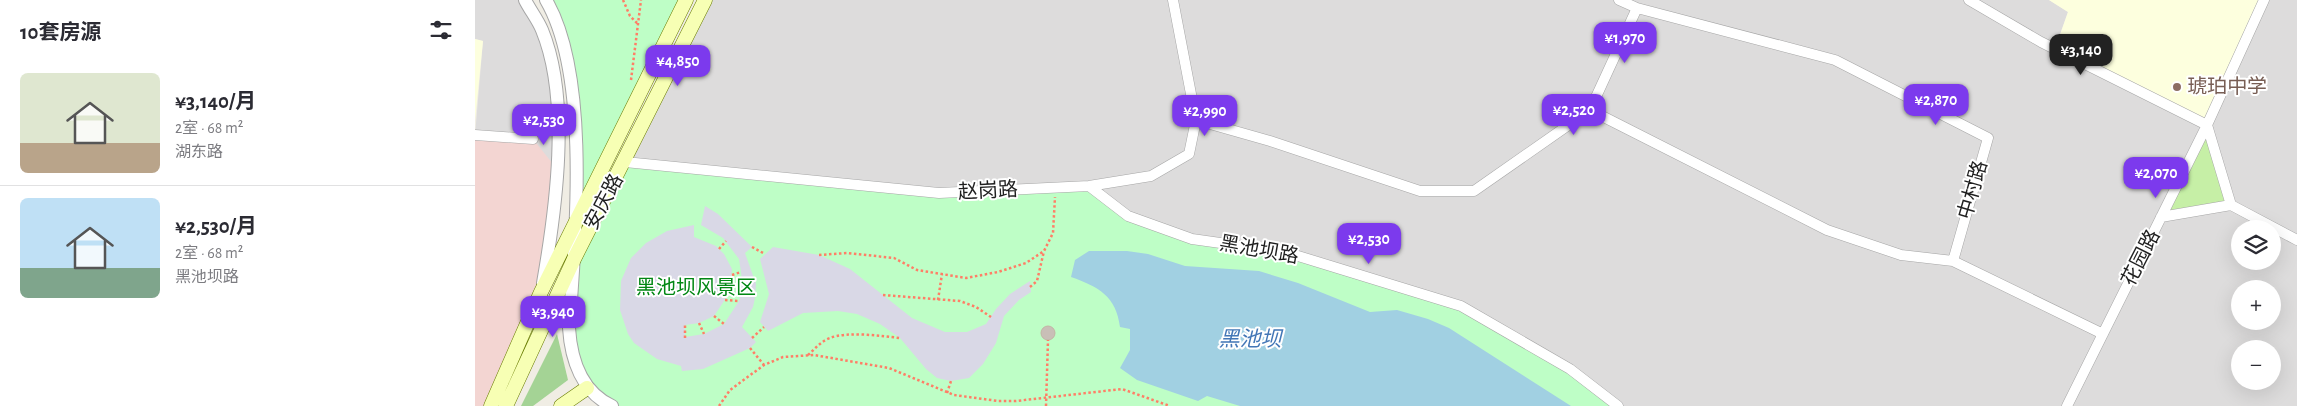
<!DOCTYPE html>
<html lang="zh">
<meta charset="utf-8">
<style>
:root{--surface:#fff;--page:#f7f7f7;--text:#2b2b33;--muted:#7c7c81;--line:#e1e1e2;--accent:#7c3aed}
body{margin:0;font-family:"Alegreya Sans","Noto Sans SC",sans-serif;background:var(--page);color:var(--text);height:100vh;display:flex;flex-direction:column;font-size:19px;white-space:nowrap}
*{box-sizing:border-box;margin:0}
p{font-size:16px;color:var(--muted)}
.icon{flex:none;width:28px;height:28px;fill:none;stroke:currentColor;stroke-width:2;stroke-linecap:round;stroke-linejoin:round}
.map{position:relative;flex:1;overflow:hidden}
.sheet{display:flex;flex-direction:column;background:var(--surface);width:475px}
.sheet>*{flex:none}
.controls{position:absolute;left:1756px;top:220px;display:grid;gap:10px}
.controls a{display:grid;place-items:center;width:50px;height:50px;border-radius:50%;background:var(--surface);box-shadow:0 5px 20px #0002;font-size:25px}
.price{position:absolute;translate:-50% -42px;padding:0 11px;border-radius:10px;background:var(--accent);color:#fff;font-size:16px;line-height:32px;filter:drop-shadow(0 1px 2px #0008)}
.price::after{content:'';position:absolute;left:50%;top:30px;width:15px;height:11px;margin-left:-8px;background:inherit;clip-path:polygon(0 0,100% 0,50% 100%)}
.price.active{background:#222;color:#fff}
ul{padding:0;list-style:none}
li{display:flex;align-items:center;gap:15px;height:125px;padding:0 20px}
li+li{border-top:1px solid var(--line)}
li span{display:grid;place-items:center;flex:none;width:140px;height:100px;border-radius:8px;color:#555}
li>.icon{margin-inline-start:auto}
span .icon{width:60px;height:60px;fill:#fffc;stroke-width:1}
li b{font-size:21px}
h2{display:flex;justify-content:space-between;align-items:center;height:60px;padding:0 20px;font-size:21px}
main{display:flex;flex:1;min-height:0}
.map>svg:first-child{display:block}
.residential{fill:#dddcdc;fill-rule:evenodd}
.commercial{fill:#f3d5d2}
.education{fill:#fdffde}
.grass{fill:#c6efa6}
.forest{fill:#a4d395}
.park{fill:#befec6}
.plaza{fill:#d9d8e6}
.water{fill:#a1d0e2}
.building{fill:#c9bfb7;stroke:#c3b4a5}
.lines{fill:none;stroke-linecap:round;stroke-linejoin:round}
.minor-casing{stroke:#a6a6a6;stroke-width:11}
.tertiary-casing{stroke:#a6a6a6;stroke-width:14}
.secondary-casing{stroke:#687b00;stroke-width:15}
.path{stroke:#ff7e66;stroke-width:2.5;stroke-dasharray:2.5 2.5;stroke-linecap:butt}
.minor{stroke:#fff;stroke-width:10}
.tertiary{stroke:#fff;stroke-width:12}
.secondary{stroke:#f7ffb4;stroke-width:14}
.path-bridge{stroke:#ff7e66;stroke-width:2.5;stroke-dasharray:2.5 2.5;stroke-linecap:butt}
.education-dot{fill:#8d6e63;stroke:#fff;stroke-width:2}
.labels{text-anchor:middle;dominant-baseline:central;stroke-width:4;stroke-linejoin:round;paint-order:stroke}
.education-label{font-size:20px;fill:#785e54;stroke:#fff;text-anchor:start}
.street-label{font-size:20px;fill:#1f1f1f;stroke:#fff}
.park-label{font-size:20px;fill:#028714;stroke:#fff}
.water-label{font-size:21px;font-style:italic;fill:#4377b7;stroke:#fff}
</style>
<main>
<section class="sheet">
<h2>10套房源<svg class="icon" aria-label="filters" viewBox="0 0 24 24"><path d="M4 7h16M4 17h16"/><circle cx="9" cy="7" r="2"/><circle cx="15" cy="17" r="2"/></svg></h2>
<ul>
<li><span style="background:linear-gradient(#dfe7d0 70%,#b9a48a 0)"><svg class="icon" aria-label="home" viewBox="0 0 24 24"><path d="M3 11l9-7 9 7M6 9v11h12V9"/></svg></span><div><b>¥3,140/月</b><p>2室 · 68 m²</p><p>湖东路</p></div></li>
<li><span style="background:linear-gradient(#bfe0f5 70%,#7fa58c 0)"><svg class="icon" aria-label="home" viewBox="0 0 24 24"><path d="M3 11l9-7 9 7M6 9v11h12V9"/></svg></span><div><b>¥2,530/月</b><p>2室 · 68 m²</p><p>黑池坝路</p></div></li>
</ul>
</section>
<div class="map">
<svg width="1822" height="406" viewBox="0 0 1822 406">
<rect width="100%" height="100%" fill="#f0ede4"/>
<path class="residential" d="M0 0H50L77 65 82 169 0 135 8 41 0 39Z
M230 0H1574L1593 12 1580 48 1789 0H1822V406H1143L546 252 150 162ZM1765 229H1798V261H1765ZM1765 289H1798V321H1765ZM1765 349H1798V381H1765Z"/>
<path class="commercial" d="M0 135 58 139 82 169 66 292 16 406H0Z"/>
<path class="education" d="M1574 0H1789L1732 125 1580 49 1593 12Z
M0 39 8 41 0 121Z"/>
<path class="grass" d="M1732 125 1756 205 1686 217Z"/>
<path class="forest" d="M82 334 93 380 58 406H46Z"/>
<path class="park" d="M71 0H211L100 227 96 83Z
M150 162 464 193 614 186 653 216 717 239 810 252 986 306 1095 369 1143 406H137L121 396 96 349 99 259Z"/>
<path class="plaza" d="M230 206 243 214 277 247 270 253 281 284 280 298 278 307 267 327 281 342 275 348 228 369 207 371 206 366 182 359 159 343 153 334 145 310 146 281 156 258 171 243 192 231 219 225V237L241 246 249 254 257 269 255 292 239 316 224 323 210 325V337L229 334 249 324 264 301 267 281 266 272 264 259 248 238 226 225Z
M298 247 344 255 375 269 437 318 470 332H492L511 324 521 309 535 294 555 281 556 292 544 300 529 316 521 343 508 364 494 378 476 381 462 378 451 369 425 338 405 324 382 314 363 311 328 313 293 331 285 322 294 294 285 259Z"/>
<path class="water" d="M614 251H652L673 254 710 266 784 271 823 283 895 312 922 310 953 319 974 328 1096 406H765L732 396 723 401 662 380 645 368 655 350V329L645 327C641 296 624 287 596 277L600 260Z"/>
<path class="building" d="M566 333a7 7 0 1 1 14 0a7 7 0 1 1-14 0Z"/>
<g class="lines">
<g class="minor-casing">
<path id="minor" d="M1144 0 1162 8 1360 60 1513 138 1478 261 1628 334
M1494 0 1566 42 1732 125 1756 205 1686 217
M1115 110 1162 8
M721 120 795 141 945 191H999L1115 110 1352 230 1426 255 1478 261
M0 135 58 139
M150 162 464 193 614 186 676 176 714 154 721 120 698 0
M614 186 653 216 717 239 810 252 986 306 1095 369 1143 406
M1756 205 1822 240
M1592 406 1732 125 1789 0"/>
</g>
<g class="tertiary-casing">
<path id="tertiary" d="M50 0C55 10 63 20 67 30 96 100 81 209 68 283
M71 0C116 77 100 240 94 328 96 360 107 392 137 406"/>
</g>
<g class="secondary-casing">
<path id="secondary" d="M16 406 66 292 211 0
M31 406 99 259 230 0
M86 406 112 388"/>
</g>
<path class="path" d="M148 0 155 16 162 23
M156 80 166 0
M277 247 290 254
M244 249 251 241
M344 255 372 253 419 258 442 270 491 278 523 272 551 263 569 251 578 233 580 197
M257 275 266 272
M555 287 562 281 569 251
M408 295 485 301 501 307 516 317
M250 300 264 301
M463 300 467 274
M239 316 249 324
M224 323 229 334
M210 338V324
M277 338 289 327
M275 348 289 365
M333 355C340 349 346 341 355 338 372 331 406 336 425 338
M472 393 476 381
M244 406 255 390 289 365 308 357 339 355 414 368 479 395 523 401H541L647 389 695 406"/>
<use href="#minor" class="minor"/>
<use href="#tertiary" class="tertiary"/>
<use href="#secondary" class="secondary"/>
<path class="path-bridge" d="M571 406 573 340"/>
</g>
<circle class="education-dot" cx="1702" cy="87" r="5"/>
<g class="labels">
<g class="education-label">
<text x="1712" y="87">琥珀中学</text>
</g>
<g class="street-label">
<text transform="translate(1498 190) rotate(-74)">中村路</text>
<text transform="translate(513 191) rotate(-3)">赵岗路</text>
<text transform="translate(129 202) rotate(-62)">安庆路</text>
<text transform="translate(784 250) rotate(10)">黑池坝路</text>
<text transform="translate(1666 258) rotate(-63)">花园路</text>
</g>
<g class="park-label">
<text x="221" y="288">黑池坝风景区</text>
</g>
<g class="water-label">
<text x="775" y="339">黑池坝</text>
</g>
</g>
</svg>
<div class="controls">
<a><svg class="icon" aria-label="layers" viewBox="0 0 24 24"><path d="M12 4l9 5-9 5-9-5zM3 14l9 5 9-5"/></svg></a>
<a>+</a>
<a>−</a>
</div>
<b class="price" style="left:1150px;top:64px">¥1,970</b>
<b class="price active" style="left:1606px;top:76px">¥3,140</b>
<b class="price" style="left:203px;top:87px">¥4,850</b>
<b class="price" style="left:1461px;top:126px">¥2,870</b>
<b class="price" style="left:1099px;top:136px">¥2,520</b>
<b class="price" style="left:730px;top:137px">¥2,990</b>
<b class="price" style="left:69px;top:146px">¥2,530</b>
<b class="price" style="left:1681px;top:199px">¥2,070</b>
<b class="price" style="left:894px;top:265px">¥2,530</b>
<b class="price" style="left:78px;top:338px">¥3,940</b>
</div>
</main>
